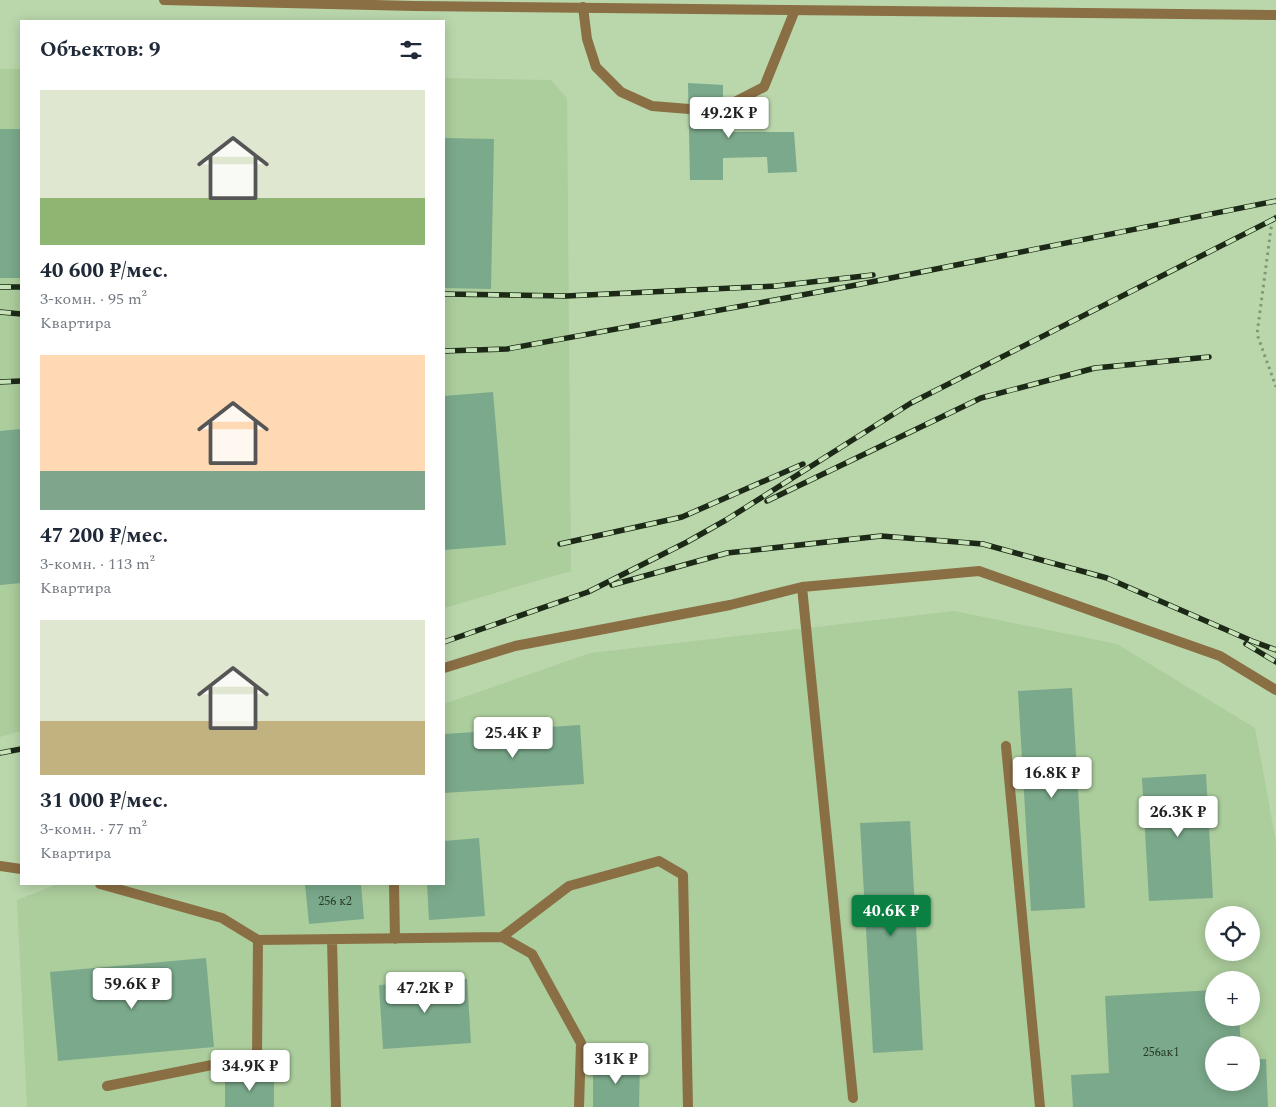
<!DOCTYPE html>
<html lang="ru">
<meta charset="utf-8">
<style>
:root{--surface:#fff;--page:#f2f2f3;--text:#1f2937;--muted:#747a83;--accent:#0b8043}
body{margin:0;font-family:Spectral,serif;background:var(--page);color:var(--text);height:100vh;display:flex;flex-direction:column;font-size:19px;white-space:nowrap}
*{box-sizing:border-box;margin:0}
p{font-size:16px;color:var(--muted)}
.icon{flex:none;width:28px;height:28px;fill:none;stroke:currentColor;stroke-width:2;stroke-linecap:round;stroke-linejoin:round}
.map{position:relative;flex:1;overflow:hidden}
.details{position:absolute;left:20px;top:20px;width:425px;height:865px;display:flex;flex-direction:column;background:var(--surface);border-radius:0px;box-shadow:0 2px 12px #0003}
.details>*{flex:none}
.tools{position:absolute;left:1205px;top:906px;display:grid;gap:10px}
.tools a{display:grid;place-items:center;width:55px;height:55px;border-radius:50%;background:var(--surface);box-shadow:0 2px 12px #0003;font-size:25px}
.price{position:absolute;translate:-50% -42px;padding:0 11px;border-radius:5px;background:#fff;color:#222;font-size:16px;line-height:32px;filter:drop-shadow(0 1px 2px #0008)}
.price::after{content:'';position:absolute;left:50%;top:30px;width:15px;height:11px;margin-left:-8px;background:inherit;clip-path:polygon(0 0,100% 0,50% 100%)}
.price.on{background:var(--accent);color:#fff}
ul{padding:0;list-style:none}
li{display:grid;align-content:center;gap:10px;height:265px;padding:0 20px}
li span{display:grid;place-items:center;height:155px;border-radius:0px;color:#555}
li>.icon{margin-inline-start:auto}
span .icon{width:90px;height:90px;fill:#fffc;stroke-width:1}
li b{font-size:21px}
h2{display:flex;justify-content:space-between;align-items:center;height:60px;padding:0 20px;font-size:21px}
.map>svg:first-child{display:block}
.built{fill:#accd9c;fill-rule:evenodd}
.building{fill:#7ba98b}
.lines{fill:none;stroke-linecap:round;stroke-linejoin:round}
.path{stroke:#809775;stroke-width:3;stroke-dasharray:2.5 4;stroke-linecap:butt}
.service{stroke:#8a6e44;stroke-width:10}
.minor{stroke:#8a6e44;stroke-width:10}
.tertiary{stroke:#8a6e44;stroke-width:10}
.rail-casing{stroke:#1d2917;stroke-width:5.5}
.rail{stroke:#c7e4b9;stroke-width:4;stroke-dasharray:11;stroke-linecap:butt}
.labels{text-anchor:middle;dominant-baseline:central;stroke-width:4;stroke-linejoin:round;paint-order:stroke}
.number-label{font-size:12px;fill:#273a27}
</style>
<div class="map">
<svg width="1276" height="1107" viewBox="0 0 1276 1107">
<rect width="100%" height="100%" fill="#bad7ac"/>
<path class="built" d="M0 69H21V731L0 737Z
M444 78 551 80 567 98 571 571 444 608Z
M954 611 1117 644 1255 728 1276 842V1107H27L17 900 58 884H444V704L590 653ZM1214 915H1251V952H1214ZM1214 980H1251V1018H1214ZM1214 1045H1251V1082H1214Z"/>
<path class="building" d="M688 83 723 85V132H794L797 172 768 173 767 157 723 158V180H690Z
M0 129H21V278H0Z
M444 138 494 139 491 289 444 288Z
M493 392 506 545 444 550V396Z
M21 429V583L0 585V431Z
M1072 688 1085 908 1031 911 1018 691Z
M580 725 584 784 444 793V734Z
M1206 774 1213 898 1149 901 1142 778Z
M910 821 923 1050 873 1053 860 823Z
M479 838 485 916 429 920 427 884H444V841Z
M305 884H361L364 919 309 924Z
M206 958 214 1047 58 1061 50 972Z
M467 979 471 1043 383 1049 379 985Z
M1214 990V1018H1239L1241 1045H1214V1082H1251V1059H1266L1268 1107H1073L1071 1075 1109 1073 1105 996Z
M593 1063H640L639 1107H593Z
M274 1076V1107H225V1077Z"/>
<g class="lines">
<path class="path" d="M1276 215 1272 221 1257 334 1276 387"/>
<path class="service" d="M583 7 587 39 596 67 621 92 652 106 689 109
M723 108 764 87 795 10
M802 587 853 1098
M444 668 515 646 730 605 802 587 979 571 1220 656 1276 690
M1006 746 1040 1107
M100 884 222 918 258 940 502 937 532 954 581 1043 579 1107
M394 884 395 939
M502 937 569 886 659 861 683 875 688 1107
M332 939 336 1107
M107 1086 257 1056 258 940"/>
<path class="minor" d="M0 866 21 869"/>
<path class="tertiary" d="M164 0 415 6 1276 15"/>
<g class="rail-casing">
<path id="rail" d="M0 287H21
M444 294 566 296 776 286 873 275
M0 312 21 314
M444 351 507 349 851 286 1276 201
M0 382 21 381
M767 501 981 398 1095 368 1209 357
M560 544 682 517 803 464
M612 585 727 553 881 536 983 544 1107 578 1252 641 1276 650
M444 642 588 592 687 542 726 520 911 403 1276 218
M1246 644 1276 662
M0 753 21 749"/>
</g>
<use href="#rail" class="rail"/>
</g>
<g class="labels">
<g class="number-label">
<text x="335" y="901">256 к2</text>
<text x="1161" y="1052">256ак1</text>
</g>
</g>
</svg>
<div class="tools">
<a><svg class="icon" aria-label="locate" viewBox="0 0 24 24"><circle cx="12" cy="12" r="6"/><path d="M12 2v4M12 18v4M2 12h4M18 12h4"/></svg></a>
<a>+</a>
<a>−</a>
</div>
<b class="price" style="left:729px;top:139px">49.2K ₽</b>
<b class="price" style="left:513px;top:759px">25.4K ₽</b>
<b class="price" style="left:1052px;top:799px">16.8K ₽</b>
<b class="price" style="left:1178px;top:838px">26.3K ₽</b>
<b class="price on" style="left:891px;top:937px">40.6K ₽</b>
<b class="price" style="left:132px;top:1010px">59.6K ₽</b>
<b class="price" style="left:425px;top:1014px">47.2K ₽</b>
<b class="price" style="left:616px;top:1085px">31K ₽</b>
<b class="price" style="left:250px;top:1092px">34.9K ₽</b>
<section class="details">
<h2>Объектов: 9<svg class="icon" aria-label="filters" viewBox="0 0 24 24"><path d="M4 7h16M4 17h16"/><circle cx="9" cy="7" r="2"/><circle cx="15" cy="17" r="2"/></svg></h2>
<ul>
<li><span style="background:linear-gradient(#dfe7d0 70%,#8fb573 0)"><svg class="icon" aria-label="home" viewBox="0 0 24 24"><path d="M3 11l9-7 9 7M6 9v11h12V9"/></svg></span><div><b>40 600 ₽/мес.</b><p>3-комн. · 95 m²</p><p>Квартира</p></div></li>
<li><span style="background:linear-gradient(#ffd9b3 75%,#7fa58c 0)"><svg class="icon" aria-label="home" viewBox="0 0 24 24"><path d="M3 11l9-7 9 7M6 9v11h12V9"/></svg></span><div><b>47 200 ₽/мес.</b><p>3-комн. · 113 m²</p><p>Квартира</p></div></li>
<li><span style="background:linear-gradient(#dfe7d0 65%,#c2b280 0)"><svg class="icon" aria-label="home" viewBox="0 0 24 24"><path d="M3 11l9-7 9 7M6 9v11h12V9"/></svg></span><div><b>31 000 ₽/мес.</b><p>3-комн. · 77 m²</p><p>Квартира</p></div></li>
</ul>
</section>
</div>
